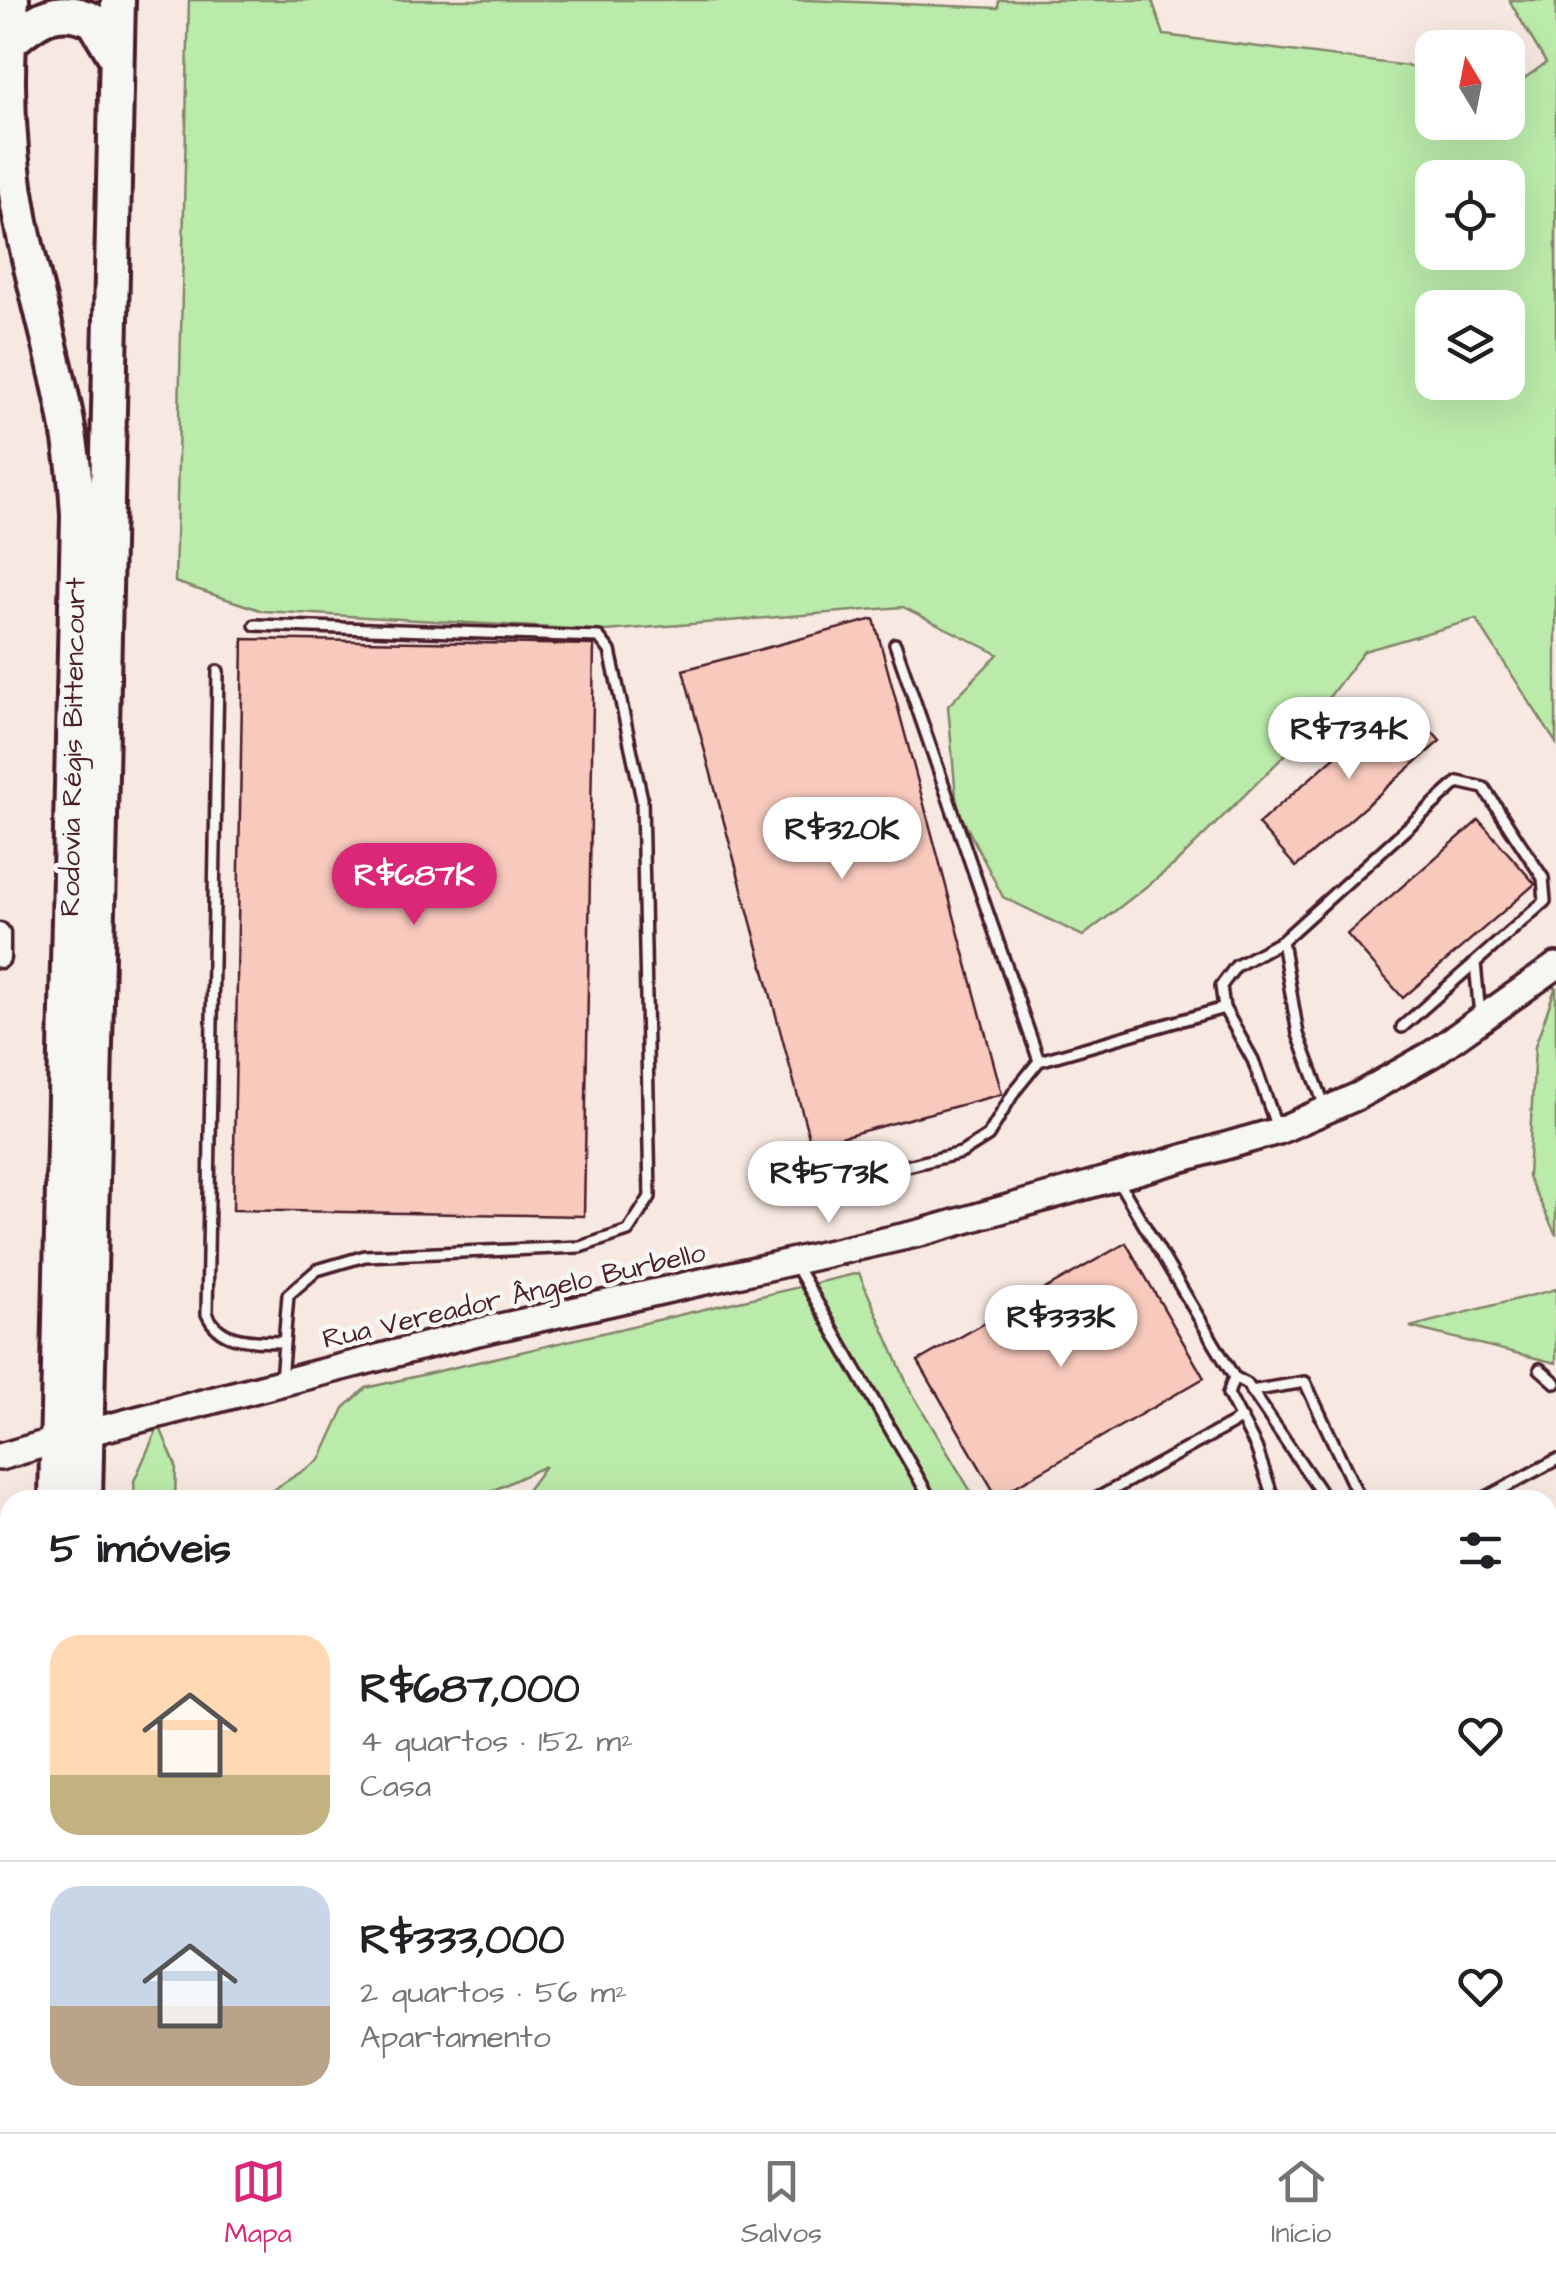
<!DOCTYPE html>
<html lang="pt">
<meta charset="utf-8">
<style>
:root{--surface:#fff;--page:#f2f2f2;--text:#202124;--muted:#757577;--line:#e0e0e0;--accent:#db2777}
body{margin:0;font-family:"Architects Daughter",sans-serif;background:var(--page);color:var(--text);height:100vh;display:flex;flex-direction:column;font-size:38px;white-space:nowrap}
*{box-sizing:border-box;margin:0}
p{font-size:32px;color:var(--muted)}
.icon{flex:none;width:55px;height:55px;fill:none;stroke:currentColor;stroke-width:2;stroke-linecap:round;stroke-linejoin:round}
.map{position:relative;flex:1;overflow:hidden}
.details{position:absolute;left:0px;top:1490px;width:1558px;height:642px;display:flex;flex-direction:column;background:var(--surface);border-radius:30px 30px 0 0;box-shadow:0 10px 40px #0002}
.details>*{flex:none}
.needle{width:65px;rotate:350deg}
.fabs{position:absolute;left:1415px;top:30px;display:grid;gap:20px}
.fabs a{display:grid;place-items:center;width:110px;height:110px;border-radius:20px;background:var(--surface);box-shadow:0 10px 40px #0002;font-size:50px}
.price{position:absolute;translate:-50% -85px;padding:0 22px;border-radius:35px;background:#fff;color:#222;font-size:32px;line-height:65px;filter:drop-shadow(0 2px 5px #0008)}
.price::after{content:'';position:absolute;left:50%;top:60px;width:30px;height:22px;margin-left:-15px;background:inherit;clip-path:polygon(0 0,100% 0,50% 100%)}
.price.selected{background:var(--accent);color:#fff}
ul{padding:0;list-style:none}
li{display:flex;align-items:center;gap:30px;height:250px;padding:0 50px}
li+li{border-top:2px solid var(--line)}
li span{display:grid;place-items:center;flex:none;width:280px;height:200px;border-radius:30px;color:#555}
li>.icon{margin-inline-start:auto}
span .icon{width:120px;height:120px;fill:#fffc;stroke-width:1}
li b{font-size:42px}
h2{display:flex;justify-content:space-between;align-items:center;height:120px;padding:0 50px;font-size:42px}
.menu{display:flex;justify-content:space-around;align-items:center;height:140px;border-top:2px solid var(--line);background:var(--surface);font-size:28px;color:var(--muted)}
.menu a{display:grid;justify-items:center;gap:5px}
.menu .selected{color:var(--accent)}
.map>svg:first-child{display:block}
.green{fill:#bbebaa;stroke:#82856a;stroke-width:2.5;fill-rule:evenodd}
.building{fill:#f8cabd;stroke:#4a1f2b;stroke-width:2.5}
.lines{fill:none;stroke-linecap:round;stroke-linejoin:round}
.lane-casing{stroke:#4a1f2b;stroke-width:16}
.street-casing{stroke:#4a1f2b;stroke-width:25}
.secondary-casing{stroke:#4a1f2b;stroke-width:32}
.highway-casing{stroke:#4a1f2b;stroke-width:40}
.path{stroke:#4a1f2b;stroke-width:4;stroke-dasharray:2.5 8;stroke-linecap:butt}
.lane{stroke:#f6f6f2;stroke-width:9}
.street{stroke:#f6f6f2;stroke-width:18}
.secondary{stroke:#f6f6f2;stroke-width:25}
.highway{stroke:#f6f6f2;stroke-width:32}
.labels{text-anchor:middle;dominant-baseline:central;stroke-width:9;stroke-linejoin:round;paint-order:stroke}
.street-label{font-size:28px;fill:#4a1f2b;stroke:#f6f6f2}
</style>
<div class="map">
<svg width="1556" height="2132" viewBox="0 0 1556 2132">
<rect width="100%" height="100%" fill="#f7e9e2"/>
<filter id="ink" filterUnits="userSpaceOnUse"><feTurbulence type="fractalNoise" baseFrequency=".01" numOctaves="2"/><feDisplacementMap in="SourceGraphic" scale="20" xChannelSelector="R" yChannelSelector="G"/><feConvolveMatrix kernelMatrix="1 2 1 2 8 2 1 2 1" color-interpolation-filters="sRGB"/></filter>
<g filter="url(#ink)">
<path class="green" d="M189 0H809L998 8 999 0H1152L1164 35 1432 69V122H1508V78L1522 80 1546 63 1509 0H1556V743L1476 619 1364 651 1286 754 1175 864 1083 936 1003 897 957 808 948 706 998 654 903 607 606 631 263 611 175 582ZM1432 178H1508V252H1432ZM1432 308H1508V382H1432Z
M1556 986V1235L1528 1177 1535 1046Z
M859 1273 909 1388 976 1500H520L545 1466 473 1500H257L320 1460 344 1408 366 1388Z
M1556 1289V1363L1410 1327Z
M159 1425 176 1466 175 1500H135L134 1481Z
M139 2123V2122L288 2123 254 2132H139Z
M691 2123H809L815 2132H695Z"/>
<path class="building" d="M874 619 1002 1094 811 1145 683 670Z
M243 639 594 645 584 1216 233 1210Z
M1402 698 1440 741 1296 867 1258 824Z
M1479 820 1535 884 1403 998 1347 934Z
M1126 1243 1204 1378 997 1497 918 1361Z"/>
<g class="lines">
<g class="lane-casing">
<path id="lane" d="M255 625 599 637 610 651 642 799 650 1197 628 1231 580 1247 365 1256 317 1270 288 1295 281 1380
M895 644 1039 1061
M218 671 207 1314C220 1344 254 1341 282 1342
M1282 941 1298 1034 1325 1107
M1475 963 1480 1015
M1224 1008 1221 986 1236 966 1282 941 1458 782 1484 788 1543 878 1545 901 1402 1027
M1118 1181 1234 1377
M798 1192 961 1153 988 1136 1014 1092 1039 1061 1224 1008 1253 1060 1277 1128
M795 1264 931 1500
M1540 1369 1556 1383
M1234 1377 1247 1384 1326 1500
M1234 1377 1228 1394 1256 1447 1274 1500
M1251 1391 1305 1382 1358 1495 1351 1500
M1094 1500 1242 1418
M1481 1500 1556 1460
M1548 1764 1556 1758
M1464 2122 1470 2132
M1509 2122 1543 2132"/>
</g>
<g class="street-casing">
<path id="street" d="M0 958V933"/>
</g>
<g class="secondary-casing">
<path id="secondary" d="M86 1433 478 1332 920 1233 1278 1131 1358 1096 1432 1054 1556 966
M0 1457 58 1440"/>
</g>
<g class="highway-casing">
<path id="highway" d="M12 0C5 73 7 150 21 222 41 321 74 414 78 516L56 1500
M9 43C36 19 58 3 94 21L116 58
M85 1500 118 0
M42 2132V2122
M70 2132V2122"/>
</g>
<path class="path" d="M0 1575 10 1576
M0 1691H10"/>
<use href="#lane" class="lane"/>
<use href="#street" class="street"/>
<use href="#secondary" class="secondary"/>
<use href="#highway" class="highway"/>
</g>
</g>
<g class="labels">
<g class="street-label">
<text transform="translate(73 747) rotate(-89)">Rodovia Régis Bittencourt</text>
<text transform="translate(514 1296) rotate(-13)">Rua Vereador Ângelo Burbello</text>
</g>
</g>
</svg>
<div class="fabs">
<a><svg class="needle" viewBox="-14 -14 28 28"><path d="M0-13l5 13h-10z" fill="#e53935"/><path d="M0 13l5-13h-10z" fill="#757577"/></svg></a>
<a><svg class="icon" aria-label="locate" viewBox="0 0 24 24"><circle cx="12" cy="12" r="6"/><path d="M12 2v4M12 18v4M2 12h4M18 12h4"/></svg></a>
<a><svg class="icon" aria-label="layers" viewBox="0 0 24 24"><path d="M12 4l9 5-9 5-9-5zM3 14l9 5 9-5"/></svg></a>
</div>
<b class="price" style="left:1349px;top:782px">R$734K</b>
<b class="price" style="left:842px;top:882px">R$320K</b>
<b class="price selected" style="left:414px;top:928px">R$687K</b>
<b class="price" style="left:829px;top:1226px">R$573K</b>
<b class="price" style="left:1061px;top:1370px">R$333K</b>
<section class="details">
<h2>5 imóveis<svg class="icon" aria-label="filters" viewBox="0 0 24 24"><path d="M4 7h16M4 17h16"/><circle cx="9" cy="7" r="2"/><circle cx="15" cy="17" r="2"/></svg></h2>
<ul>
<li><span style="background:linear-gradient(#ffd9b3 70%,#c2b280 0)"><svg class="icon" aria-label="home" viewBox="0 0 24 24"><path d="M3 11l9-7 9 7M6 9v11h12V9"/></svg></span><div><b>R$687,000</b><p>4 quartos · 152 m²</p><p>Casa</p></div><svg class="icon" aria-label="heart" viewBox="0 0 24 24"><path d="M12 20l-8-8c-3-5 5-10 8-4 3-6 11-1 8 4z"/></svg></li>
<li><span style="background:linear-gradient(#c9d6e8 60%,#b9a48a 0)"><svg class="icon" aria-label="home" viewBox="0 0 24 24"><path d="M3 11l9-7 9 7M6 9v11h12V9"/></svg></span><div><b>R$333,000</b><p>2 quartos · 56 m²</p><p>Apartamento</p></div><svg class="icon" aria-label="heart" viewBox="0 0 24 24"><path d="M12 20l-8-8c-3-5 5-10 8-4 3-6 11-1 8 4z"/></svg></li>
</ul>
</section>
</div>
<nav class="menu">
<a class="selected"><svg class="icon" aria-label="map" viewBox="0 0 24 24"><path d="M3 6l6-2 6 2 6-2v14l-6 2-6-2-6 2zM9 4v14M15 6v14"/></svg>Mapa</a>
<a><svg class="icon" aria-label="saved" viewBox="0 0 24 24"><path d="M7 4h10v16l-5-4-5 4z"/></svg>Salvos</a>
<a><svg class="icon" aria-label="home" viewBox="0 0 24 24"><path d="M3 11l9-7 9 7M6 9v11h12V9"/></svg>Início</a>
</nav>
